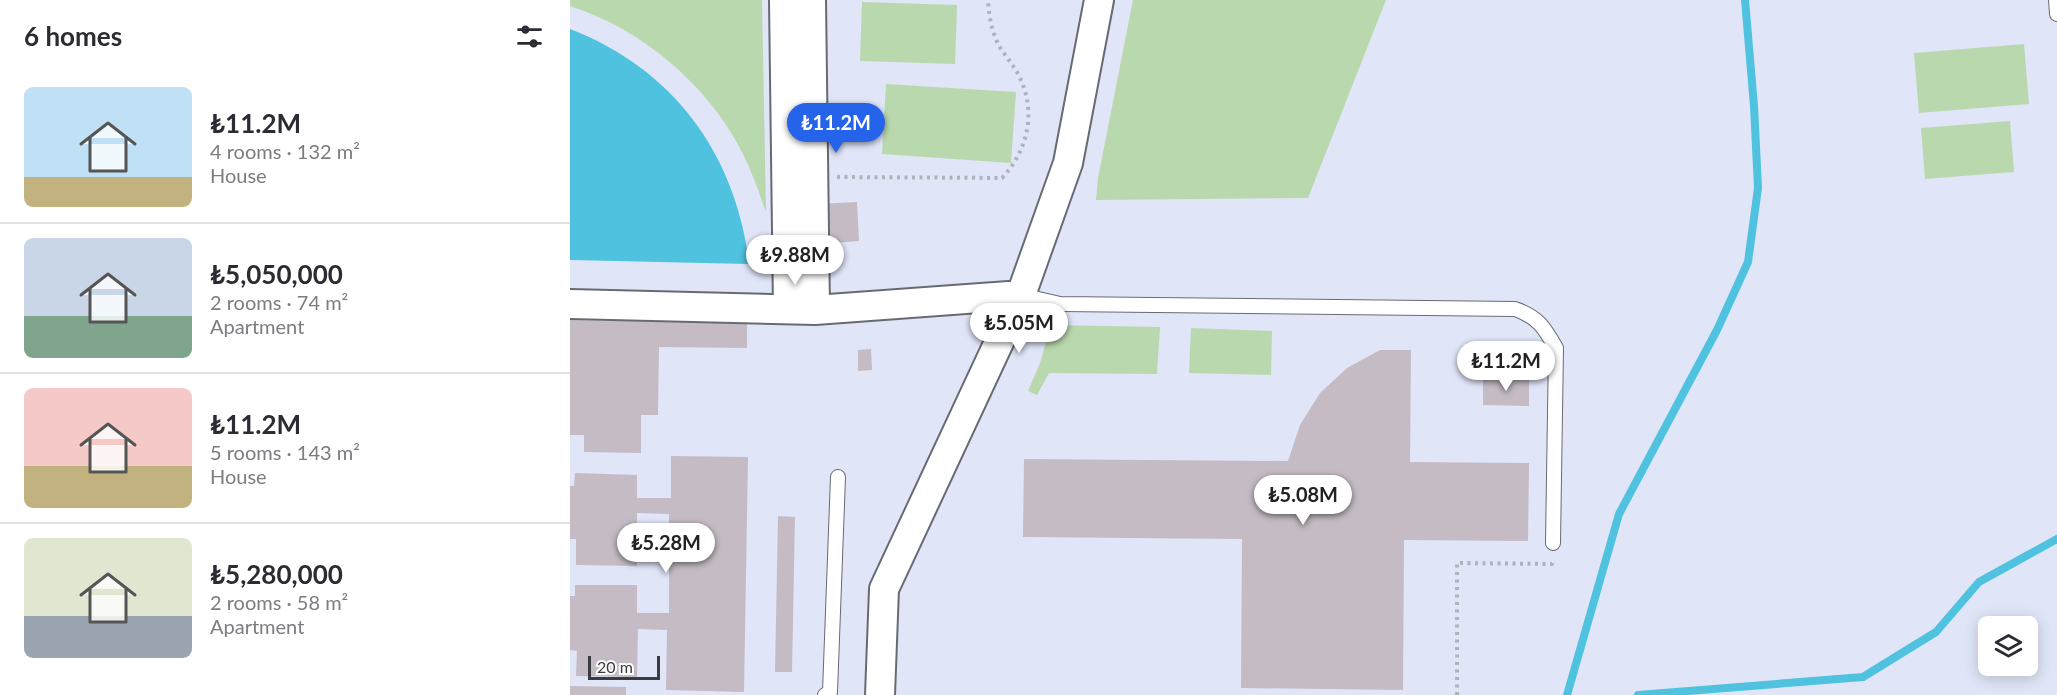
<!DOCTYPE html>
<meta charset="utf-8">
<style>
:root{--surface:#fff;--page:#f2f2f3;--text:#2b2b33;--muted:#7c7c81;--line:#e1e1e2;--accent:#2563eb}
body{margin:0;font-family:Lato,sans-serif;background:var(--page);color:var(--text);height:100vh;display:flex;flex-direction:column;font-size:22px;white-space:nowrap}
*{box-sizing:border-box;margin:0}
p{font-size:20px;color:var(--muted)}
.icon{flex:none;width:33px;height:33px;fill:none;stroke:currentColor;stroke-width:2;stroke-linecap:round;stroke-linejoin:round}
.map{position:relative;flex:1;overflow:hidden}
.sheet{display:flex;flex-direction:column;background:var(--surface);width:570px}
.sheet>*{flex:none}
.fabs{position:absolute;left:1408px;top:616px;display:grid;gap:12px}
.fabs a{display:grid;place-items:center;width:60px;height:60px;border-radius:9px;background:var(--surface);box-shadow:0 3px 15px #0003;font-size:30px}
.scale{position:absolute;left:18px;bottom:15px;width:72px;box-sizing:border-box;padding-left:6px;border:3px solid #393b3f;border-top:0;font-size:16px;line-height:21px;white-space:nowrap;color:#393b3f;-webkit-text-stroke:4px #fff;paint-order:stroke}
.price{position:absolute;translate:-50% -51px;padding:0 14px;border-radius:21px;background:#fff;color:#222;font-size:20px;line-height:39px;filter:drop-shadow(0 2px 3px #0008)}
.price::after{content:'';position:absolute;left:50%;top:36px;width:18px;height:14px;margin-left:-9px;background:inherit;clip-path:polygon(0 0,100% 0,50% 100%)}
.price.active{background:var(--accent);color:#fff}
ul{padding:0;list-style:none}
li{display:flex;align-items:center;gap:18px;height:150px;padding:0 24px}
li+li{border-top:2px solid var(--line)}
li span{display:grid;place-items:center;flex:none;width:168px;height:120px;border-radius:9px;color:#555}
li>.icon{margin-inline-start:auto}
span .icon{width:72px;height:72px;fill:#fffc;stroke-width:1}
li b{font-size:26px}
h2{display:flex;justify-content:space-between;align-items:center;height:72px;padding:0 24px;font-size:26px}
main{display:flex;flex:1;min-height:0}
.map>svg:first-child{display:block}
.built{fill:#e0e6f8;fill-rule:evenodd}
.green{fill:#b9d8ad}
.water{fill:#4ec2df}
.lines{fill:none;stroke-linecap:round;stroke-linejoin:round}
.stream{stroke:#4ec2df;stroke-width:8}
.building{fill:#c4bbc4}
.service-casing{stroke:#666b73;stroke-width:16}
.minor-casing{stroke:#666b73;stroke-width:32}
.path{stroke:#aeb2ba;stroke-width:4;stroke-dasharray:3 4.5;stroke-linecap:butt}
.service{stroke:#fff;stroke-width:14}
.minor{stroke:#fff;stroke-width:28}
</style>
<main>
<section class="sheet">
<h2>6 homes<svg class="icon" aria-label="filters" viewBox="0 0 24 24"><path d="M4 7h16M4 17h16"/><circle cx="9" cy="7" r="2"/><circle cx="15" cy="17" r="2"/></svg></h2>
<ul>
<li><span style="background:linear-gradient(#bfe0f5 75%,#c2b280 0)"><svg class="icon" aria-label="home" viewBox="0 0 24 24"><path d="M3 11l9-7 9 7M6 9v11h12V9"/></svg></span><div><b>₺11.2M</b><p>4 rooms · 132 m²</p><p>House</p></div></li>
<li><span style="background:linear-gradient(#c9d6e8 65%,#7fa58c 0)"><svg class="icon" aria-label="home" viewBox="0 0 24 24"><path d="M3 11l9-7 9 7M6 9v11h12V9"/></svg></span><div><b>₺5,050,000</b><p>2 rooms · 74 m²</p><p>Apartment</p></div></li>
<li><span style="background:linear-gradient(#f6c9c9 65%,#c2b280 0)"><svg class="icon" aria-label="home" viewBox="0 0 24 24"><path d="M3 11l9-7 9 7M6 9v11h12V9"/></svg></span><div><b>₺11.2M</b><p>5 rooms · 143 m²</p><p>House</p></div></li>
<li><span style="background:linear-gradient(#dfe7d0 65%,#9aa5b1 0)"><svg class="icon" aria-label="home" viewBox="0 0 24 24"><path d="M3 11l9-7 9 7M6 9v11h12V9"/></svg></span><div><b>₺5,280,000</b><p>2 rooms · 58 m²</p><p>Apartment</p></div></li>
</ul>
</section>
<div class="map">
<svg width="1487" height="695" viewBox="0 0 1487 695">
<rect width="100%" height="100%" fill="#eef2fd"/>
<path class="built" d="M0 0H1487V695H0ZM1419 627H1458V666H1419Z"/>
<path class="green" d="M0 0H192L196 212C189 192 182 172 172 152 138 85 72 29 0 6Z
M563 0H816L738 198 526 200 528 178Z
M292 2 387 5 385 64 290 61Z
M1454 44 1459 104 1349 113 1344 53Z
M316 84 446 92 441 163 312 154Z
M1440 121 1444 172 1355 179 1351 128Z
M481 325 590 327 587 374 479 373 467 395 458 391 470 363Z
M621 328 702 331 701 375 619 373Z"/>
<path class="water" d="M0 29C104 69 166 155 179 264L0 260Z"/>
<g class="lines">
<path class="stream" d="M997 695 1049 514 1147 330 1178 262 1188 188 1184 106 1175 0
M1068 695 1293 677 1366 632 1409 582 1487 539"/>
</g>
<path class="building" d="M287 202 289 241 250 244 247 204Z
M0 320 177 323V348L89 347 88 415H71V453L14 452V435H0Z
M301 349 302 370 288 371V350Z
M810 350H841L840 462 959 463 958 541 834 540 833 690 671 688 672 539 453 537 454 459 718 461 730 425 750 393 777 368Z
M913 379 959 380V406L913 405Z
M101 456 178 457 174 692 96 690 97 630 68 629 67 677 6 676 7 651 0 650V596H5V585H67V613H99V514L67 513V566L6 565V539H0V486H4L5 473 67 475V498H101Z
M208 516 225 517 222 672H205Z
M0 686 56 687V695H0Z"/>
<g class="lines">
<g class="service-casing">
<path id="service" d="M1486 0 1487 14
M451 295 490 304 945 309C968 317 974 327 986 348L983 543
M255 695 260 692 268 477"/>
</g>
<g class="minor-casing">
<path id="minor" d="M214 0 218 309
M241 0 245 310
M0 304 245 310 451 295
M310 695 314 589 451 295 498 163 529 0"/>
</g>
<path class="path" d="M267 177 432 178C458 150 467 112 449 76 444 66 437 58 431 49 422 34 419 17 418 0
M887 695V563L982 564V559"/>
<use href="#service" class="service"/>
<use href="#minor" class="minor"/>
</g>
</svg>
<div class="fabs">
<a><svg class="icon" aria-label="layers" viewBox="0 0 24 24"><path d="M12 4l9 5-9 5-9-5zM3 14l9 5 9-5"/></svg></a>
</div>
<div class="scale">20 m</div>
<b class="price active" style="left:266px;top:154px">₺11.2M</b>
<b class="price" style="left:225px;top:286px">₺9.88M</b>
<b class="price" style="left:449px;top:354px">₺5.05M</b>
<b class="price" style="left:936px;top:392px">₺11.2M</b>
<b class="price" style="left:733px;top:526px">₺5.08M</b>
<b class="price" style="left:96px;top:574px">₺5.28M</b>
</div>
</main>
